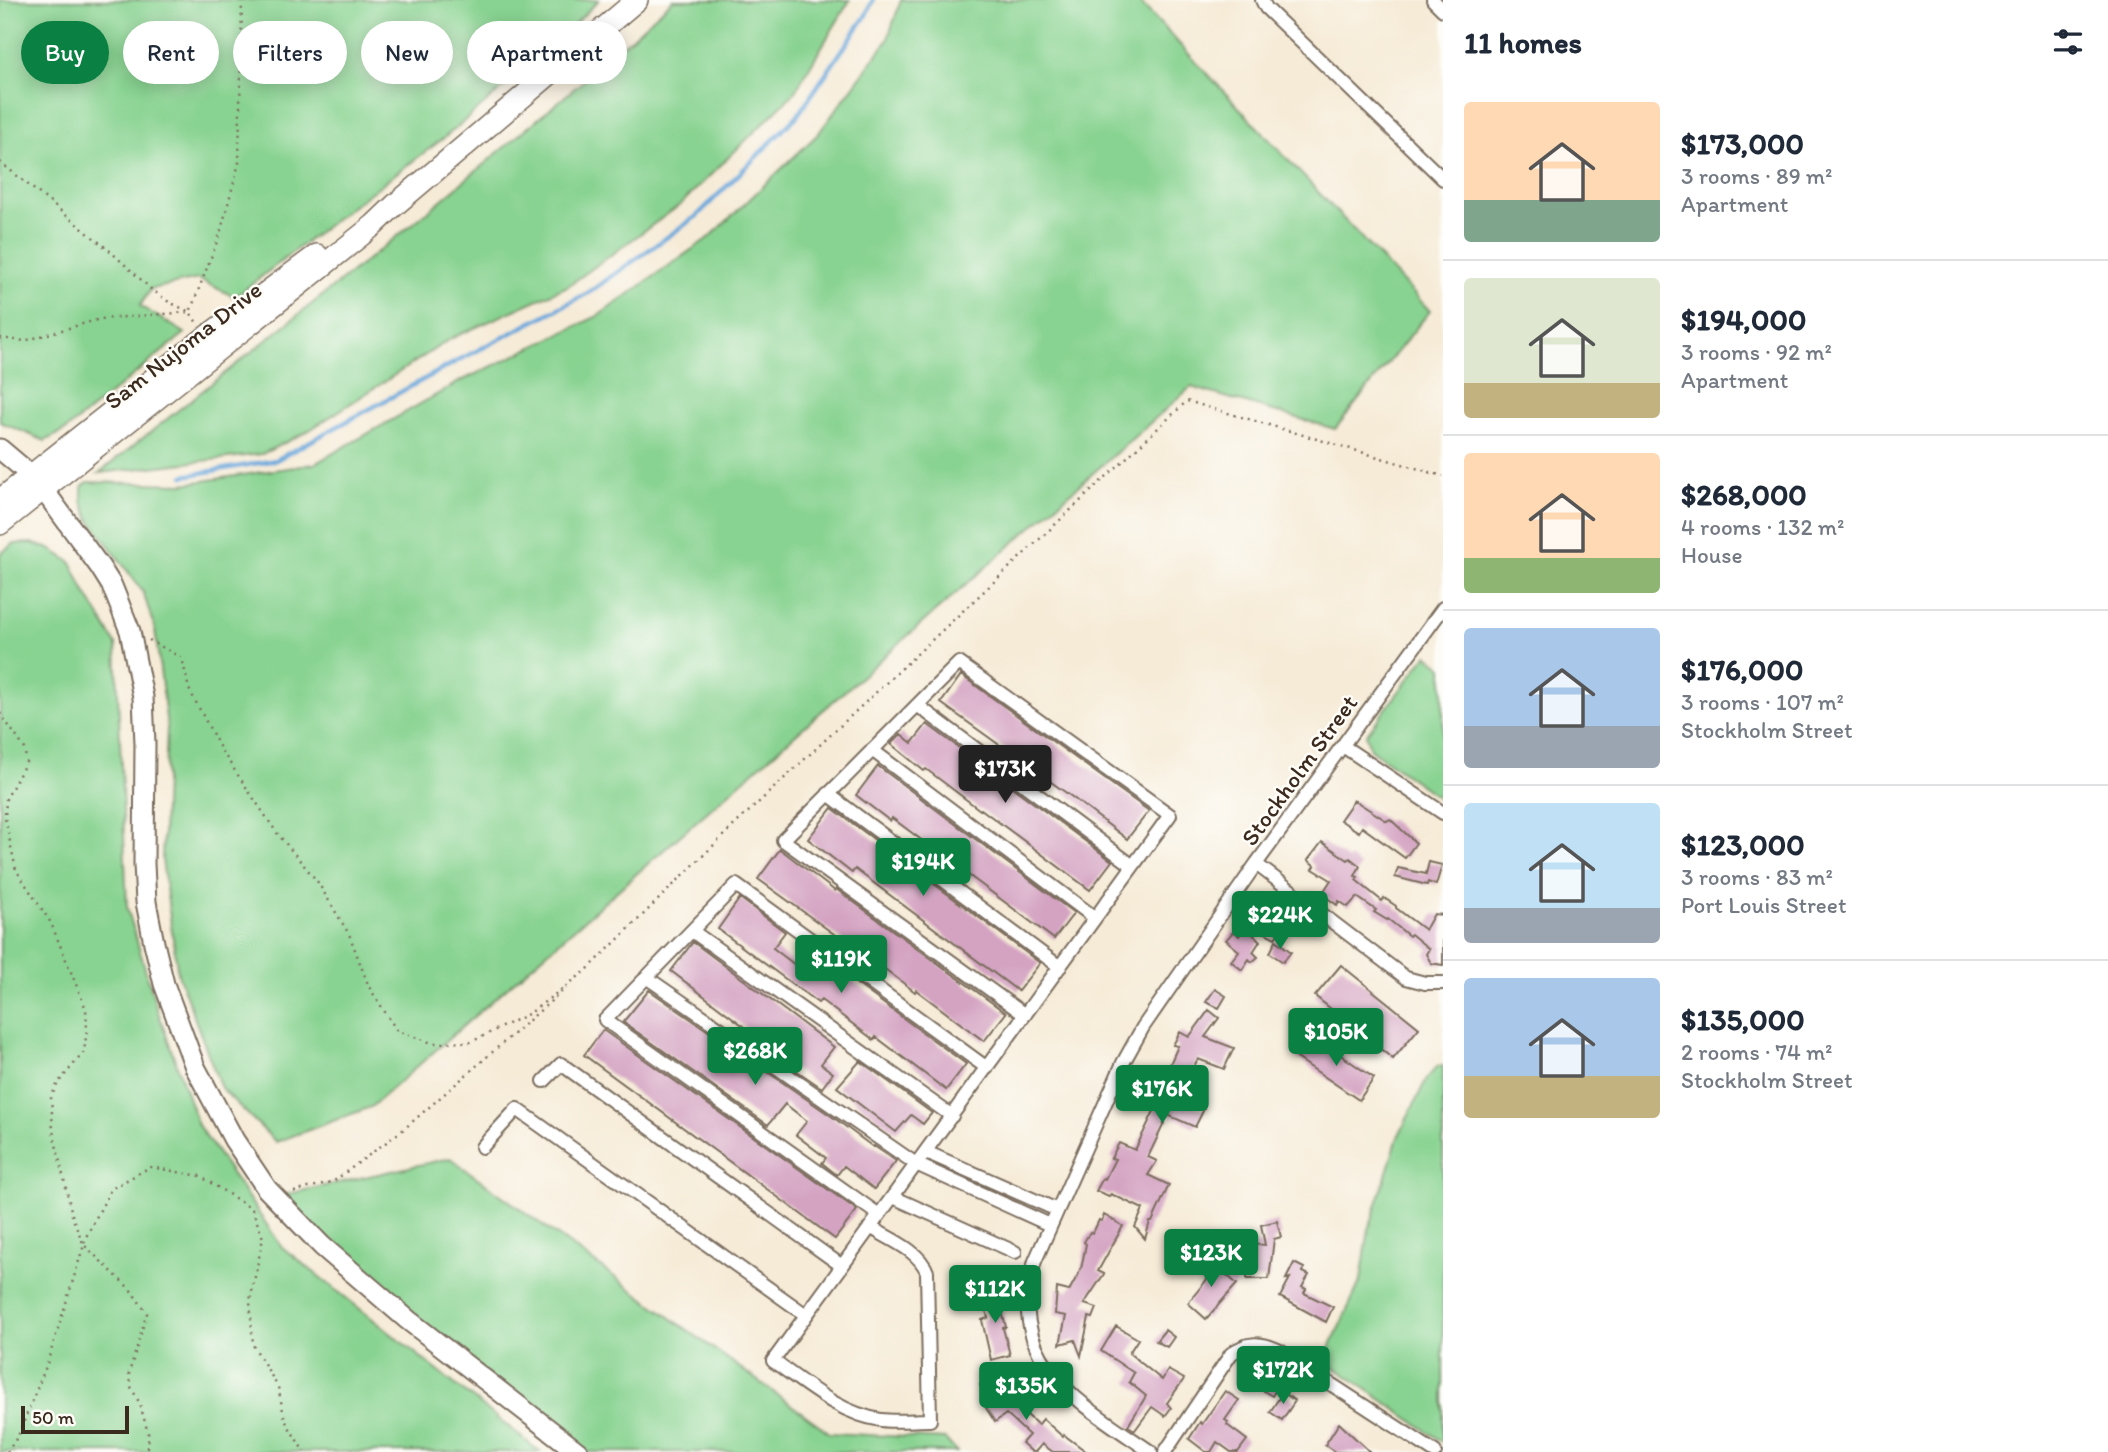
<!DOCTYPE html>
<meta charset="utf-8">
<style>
:root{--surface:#fff;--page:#f2f2f3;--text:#1f2937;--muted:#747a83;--line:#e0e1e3;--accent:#0b8043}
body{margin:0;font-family:Itim,sans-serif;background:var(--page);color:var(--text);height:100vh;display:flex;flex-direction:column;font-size:26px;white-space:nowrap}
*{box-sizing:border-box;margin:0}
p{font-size:23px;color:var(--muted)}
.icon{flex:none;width:38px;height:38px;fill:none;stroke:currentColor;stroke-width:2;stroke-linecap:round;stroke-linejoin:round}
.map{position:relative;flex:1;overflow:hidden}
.drawer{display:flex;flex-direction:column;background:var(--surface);width:665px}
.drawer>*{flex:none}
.banner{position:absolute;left:21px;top:21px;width:665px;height:63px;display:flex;gap:14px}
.scale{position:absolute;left:21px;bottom:18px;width:108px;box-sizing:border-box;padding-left:7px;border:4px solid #3b2a1e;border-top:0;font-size:19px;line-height:24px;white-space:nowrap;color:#3b2a1e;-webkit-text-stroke:5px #fdfcf7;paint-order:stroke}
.price{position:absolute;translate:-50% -60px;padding:0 16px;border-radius:7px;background:var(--accent);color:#fff;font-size:23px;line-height:46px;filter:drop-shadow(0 2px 4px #0008)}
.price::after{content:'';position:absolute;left:50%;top:42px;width:21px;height:16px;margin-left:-10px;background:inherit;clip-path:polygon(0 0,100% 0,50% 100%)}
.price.current{background:#222;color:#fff}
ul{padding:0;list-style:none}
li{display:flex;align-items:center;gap:21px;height:175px;padding:0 21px}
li+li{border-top:2px solid var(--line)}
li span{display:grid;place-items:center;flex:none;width:196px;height:140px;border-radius:7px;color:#555}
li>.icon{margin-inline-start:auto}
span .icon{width:84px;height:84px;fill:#fffc;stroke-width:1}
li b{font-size:30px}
h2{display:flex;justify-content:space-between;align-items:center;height:84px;padding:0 21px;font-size:30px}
.chip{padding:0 24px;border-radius:32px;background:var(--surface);box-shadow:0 4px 18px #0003;font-size:24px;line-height:63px}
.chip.current{background:var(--accent);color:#fff}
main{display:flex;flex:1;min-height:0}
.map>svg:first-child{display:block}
.green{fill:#88d391;stroke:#627e58;stroke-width:2}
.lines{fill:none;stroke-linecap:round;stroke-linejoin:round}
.stream{stroke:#69a7db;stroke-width:4.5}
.building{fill:#d4a3c2}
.street-casing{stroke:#7c6e5f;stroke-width:16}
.secondary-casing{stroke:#7c6e5f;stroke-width:23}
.primary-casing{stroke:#7c6e5f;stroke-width:24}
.path{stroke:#7c6e5f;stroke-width:2.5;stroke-dasharray:2 5;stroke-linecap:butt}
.street{stroke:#fff;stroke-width:12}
.secondary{stroke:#fff;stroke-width:19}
.primary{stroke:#fff;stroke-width:21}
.labels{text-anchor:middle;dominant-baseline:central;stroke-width:5;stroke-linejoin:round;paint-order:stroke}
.street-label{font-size:24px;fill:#3b2a1e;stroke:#fdfcf7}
</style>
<main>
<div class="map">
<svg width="1443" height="1452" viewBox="0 0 1443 1452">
<rect width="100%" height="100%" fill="#fdfcf7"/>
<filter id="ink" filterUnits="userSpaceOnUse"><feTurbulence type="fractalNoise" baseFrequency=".0143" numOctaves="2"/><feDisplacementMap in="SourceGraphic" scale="14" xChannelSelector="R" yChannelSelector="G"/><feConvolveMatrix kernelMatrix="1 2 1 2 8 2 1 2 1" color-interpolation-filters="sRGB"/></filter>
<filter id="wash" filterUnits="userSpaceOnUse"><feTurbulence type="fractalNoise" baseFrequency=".00686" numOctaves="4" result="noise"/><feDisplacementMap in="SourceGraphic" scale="28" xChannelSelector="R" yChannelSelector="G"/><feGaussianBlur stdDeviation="1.57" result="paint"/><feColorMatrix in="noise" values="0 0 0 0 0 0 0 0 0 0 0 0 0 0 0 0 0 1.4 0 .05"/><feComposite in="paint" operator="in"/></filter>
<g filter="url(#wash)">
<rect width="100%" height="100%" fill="#f6ebd7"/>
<path class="green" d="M0 0H599L553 46 444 138 359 201 235 297 198 279 151 289 140 306 185 333 66 430 45 441 0 422Z
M673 0H850L794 93 680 205 568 286 452 338 305 433 262 454 99 473 415 222 582 82Z
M901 0H1138L1430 311 1335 429 1191 387 371 1107 276 1142 221 1088 178 974 162 860 167 727 155 629 143 592 90 520 82 501V487L88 482 183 484 314 464 461 381 598 316 711 236 818 134 887 41Z
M32 543 50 549 71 562 85 592 116 644 127 907 156 1006 198 1125 282 1247 540 1452H0V554L13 544Z
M1427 655 1443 667V801L1370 749 1366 735Z
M1438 1066H1443V1442L1324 1360 1361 1280 1369 1229 1398 1137 1427 1078Z
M450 1158 830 1433 945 1439 957 1452H578L274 1197Z"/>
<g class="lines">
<path class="stream" d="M184 476 276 460 463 358 588 293 697 216 797 116 865 17 873 0"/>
</g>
<g id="blocks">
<path class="building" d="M961 675 1149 811 1127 839 1072 797 941 703Z
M927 724 1112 861 1090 890 981 809 980 810 926 769 924 771 891 744 901 734 912 743Z
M878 766 1074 913 1054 939 892 818 890 821 856 795Z
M1354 800 1387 821 1390 819 1416 843 1405 858 1362 827 1359 832 1340 820Z
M832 808 1040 963 1018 991 855 869 852 873 808 839Z
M1322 842 1342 856 1348 860 1350 858 1360 866 1355 876 1358 877 1356 880 1382 901 1384 898 1396 906V908L1425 930 1434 914 1443 915V965L1431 963 1426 954 1429 949 1411 934 1409 936 1388 919 1387 920 1374 912 1376 910 1357 897 1348 907 1339 901 1337 905 1322 894 1331 880 1313 869 1315 866 1308 860Z
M780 849 835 891 836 889 1006 1013 984 1041 916 990 915 992 860 950 859 952 758 879Z
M1429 862 1442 865 1436 885 1428 882 1427 885 1395 877 1398 868 1426 874Z
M740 898 785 932 773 948 795 965 809 949 966 1064 946 1090 876 1037 874 1040 821 1000 818 1003 718 929Z
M1270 912 1279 920 1275 924 1282 929 1275 938 1256 928 1263 916 1265 918Z
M1245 927 1260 941 1253 952 1258 957 1252 962 1249 959 1242 970 1231 961 1239 951 1226 940 1234 931 1239 936Z
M1276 940 1291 952 1283 962 1270 953Z
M693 942 834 1047 821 1064 833 1073 822 1088 771 1053 774 1049 671 971Z
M1341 965 1419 1028 1393 1059 1315 996Z
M1215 989 1226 996 1219 1008 1206 1002Z
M649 990 834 1118 873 1147 874 1146 896 1161 874 1189 844 1166 837 1175 822 1163 826 1158 796 1135 807 1121 785 1104 768 1125 623 1022Z
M1209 1010 1219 1018 1205 1037 1234 1048 1224 1069 1198 1059 1190 1073 1184 1070 1173 1089 1188 1096 1184 1103 1204 1109 1195 1127 1168 1115 1148 1157 1157 1161 1148 1175 1169 1185 1152 1222H1150L1145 1239 1135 1227 1143 1209 1111 1194 1109 1196 1096 1191 1103 1178 1105 1179 1115 1159 1111 1158 1119 1143 1135 1150 1158 1103V1099L1141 1090 1148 1077 1164 1085 1172 1064H1170L1178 1046 1173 1045 1180 1032 1189 1037Z
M603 1030 857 1210 835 1239 584 1055Z
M1313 1036 1374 1078 1359 1100 1297 1058Z
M860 1061 932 1113 923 1124 911 1115 896 1132 837 1087Z
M1104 1215 1123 1226 1098 1271 1104 1274 1084 1304 1097 1308 1093 1318 1089 1317 1081 1356 1075 1340 1060 1344 1066 1316 1055 1314 1057 1288 1069 1291 1081 1269 1086 1244 1084 1242 1090 1232 1093 1233 1099 1220 1102 1221Z
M1277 1221 1281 1237 1274 1239 1269 1279H1247L1248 1256 1239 1255 1242 1243 1265 1245 1261 1225Z
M1205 1256 1237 1284 1206 1319 1188 1303 1208 1278 1196 1267Z
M1294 1263 1304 1268 1303 1272 1309 1275 1302 1287 1306 1289 1304 1293 1333 1307 1326 1322 1280 1297 1290 1278 1286 1279Z
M1000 1289 1004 1303 1000 1304 1006 1327 1003 1328 1010 1355 991 1360 982 1320 988 1318 982 1294Z
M1116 1326 1138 1339 1129 1353 1162 1380 1168 1370 1184 1379 1167 1403 1171 1408 1165 1416 1152 1407 1135 1430 1128 1426 1146 1396 1129 1382 1134 1373 1101 1351Z
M1165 1330 1174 1337 1167 1347 1156 1341Z
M1252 1364 1262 1371 1260 1374 1279 1385 1272 1396 1254 1385 1250 1390 1239 1383Z
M993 1377 998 1384 1000 1383 1012 1401 1038 1425 1043 1419 1063 1437 1064 1435 1087 1452H1053L1042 1444 1035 1452H1032L1022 1443 1029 1435 1006 1414 995 1422 986 1408 992 1404 980 1385Z
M1225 1391 1239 1400 1225 1420 1228 1422 1227 1425 1247 1440 1238 1452H1231L1217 1442 1211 1452H1206L1189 1439 1200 1422 1202 1424Z
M1283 1392 1295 1401 1282 1420 1270 1412Z
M1339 1423 1370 1452H1335L1325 1445Z"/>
</g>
</g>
<g filter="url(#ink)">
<use href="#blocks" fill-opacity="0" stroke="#7c6e5f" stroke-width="2"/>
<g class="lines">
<g class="street-casing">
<path id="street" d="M1262 0 1266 8 1443 179
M1433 0 1443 10
M917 705 1133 866
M1343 746 1443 813
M872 750 1095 918
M828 794 1060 967
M1256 864 1406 978 1425 983H1443
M692 931 952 1116
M646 977 916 1164 1050 1225
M544 1081 561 1064 842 1266
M482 1147 517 1109 806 1315
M926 1152 1057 1210
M893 1197 1015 1252
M879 1215 605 1020 736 885 987 1068
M870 1227C889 1239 919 1250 927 1272L930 1420C915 1420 897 1422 881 1420 840 1414 806 1384 773 1361 905 1179 1038 997 1170 815L959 663 783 840 1025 1015
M1151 1452C1080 1403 1003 1362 1035 1261L1123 1063 1143 1027 1256 864 1443 608
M1165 1452 1231 1354C1247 1341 1262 1342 1280 1351L1435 1452"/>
</g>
<g class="secondary-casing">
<path id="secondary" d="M0 449 32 476 43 489 100 567 112 586 130 631 143 697 145 744 144 864 146 902 154 943 164 984 195 1067 234 1140 267 1189 322 1246 408 1320 578 1452"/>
</g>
<g class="primary-casing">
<path id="primary" d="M0 500 206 337 317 255
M0 524 374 225 395 205 637 0"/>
</g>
<path class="path" d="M0 162 110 251 151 289 169 302 190 312 197 323
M0 338 24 341 100 319 190 312 220 234 239 163 242 0
M149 640 182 658 189 689 221 750 277 833 317 881 349 934 369 987 397 1031 432 1043 471 1042 530 1013 586 971 727 832 1187 401 1443 476
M0 713 25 749 26 762 6 799 5 818 16 870 51 923 86 1009 87 1029 84 1052 58 1083 51 1097 53 1131 73 1219 84 1245 130 1289 147 1313 129 1373 130 1385 140 1404 149 1437 146 1452
M294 1192 334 1181 404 1129 566 988
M7 1452 18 1436 47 1364 87 1235 111 1189 150 1167 200 1176 252 1209 263 1238 250 1301 253 1345 278 1387 285 1420 304 1452"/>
<use href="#street" class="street"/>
<use href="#secondary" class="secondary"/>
<use href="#primary" class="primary"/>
</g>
</g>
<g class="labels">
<g class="street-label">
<text transform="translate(183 345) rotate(-38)">Sam Nujoma Drive</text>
<text transform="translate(1299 770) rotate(-54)">Stockholm Street</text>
</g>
</g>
</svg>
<div class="scale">50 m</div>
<b class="price current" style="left:1005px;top:805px">$173K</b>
<b class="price" style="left:923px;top:898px">$194K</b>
<b class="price" style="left:1280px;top:951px">$224K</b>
<b class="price" style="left:841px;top:995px">$119K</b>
<b class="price" style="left:1336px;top:1068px">$105K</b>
<b class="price" style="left:755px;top:1087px">$268K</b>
<b class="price" style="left:1162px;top:1125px">$176K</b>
<b class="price" style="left:1211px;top:1289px">$123K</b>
<b class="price" style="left:995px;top:1325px">$112K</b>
<b class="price" style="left:1283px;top:1406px">$172K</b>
<b class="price" style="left:1026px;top:1422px">$135K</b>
<div class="banner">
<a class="chip current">Buy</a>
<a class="chip">Rent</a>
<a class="chip">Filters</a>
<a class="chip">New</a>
<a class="chip">Apartment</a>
</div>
</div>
<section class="drawer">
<h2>11 homes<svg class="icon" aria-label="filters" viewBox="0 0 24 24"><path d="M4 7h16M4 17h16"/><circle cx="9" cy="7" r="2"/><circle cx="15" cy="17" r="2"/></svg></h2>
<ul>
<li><span style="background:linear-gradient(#ffd9b3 70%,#7fa58c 0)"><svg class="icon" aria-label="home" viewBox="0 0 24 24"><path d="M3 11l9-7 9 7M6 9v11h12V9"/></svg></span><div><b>$173,000</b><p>3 rooms · 89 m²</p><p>Apartment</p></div></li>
<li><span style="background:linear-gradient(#dfe7d0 75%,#c2b280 0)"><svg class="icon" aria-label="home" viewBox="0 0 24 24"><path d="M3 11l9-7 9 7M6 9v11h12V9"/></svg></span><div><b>$194,000</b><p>3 rooms · 92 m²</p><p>Apartment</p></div></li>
<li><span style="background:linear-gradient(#ffd9b3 75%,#8fb573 0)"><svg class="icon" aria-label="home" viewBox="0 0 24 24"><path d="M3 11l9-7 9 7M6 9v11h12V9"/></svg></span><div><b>$268,000</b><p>4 rooms · 132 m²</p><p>House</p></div></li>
<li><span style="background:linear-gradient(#a9c7e8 70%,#9aa5b1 0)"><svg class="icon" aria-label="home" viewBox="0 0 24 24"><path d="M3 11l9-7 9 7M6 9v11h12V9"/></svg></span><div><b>$176,000</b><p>3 rooms · 107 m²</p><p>Stockholm Street</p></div></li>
<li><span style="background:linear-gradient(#bfe0f5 75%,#9aa5b1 0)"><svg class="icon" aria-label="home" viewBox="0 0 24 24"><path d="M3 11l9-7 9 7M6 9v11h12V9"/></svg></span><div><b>$123,000</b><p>3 rooms · 83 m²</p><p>Port Louis Street</p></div></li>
<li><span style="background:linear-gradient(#a9c7e8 70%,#c2b280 0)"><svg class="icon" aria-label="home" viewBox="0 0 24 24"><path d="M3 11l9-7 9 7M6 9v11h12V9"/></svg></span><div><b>$135,000</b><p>2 rooms · 74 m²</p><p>Stockholm Street</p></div></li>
</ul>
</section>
</main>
